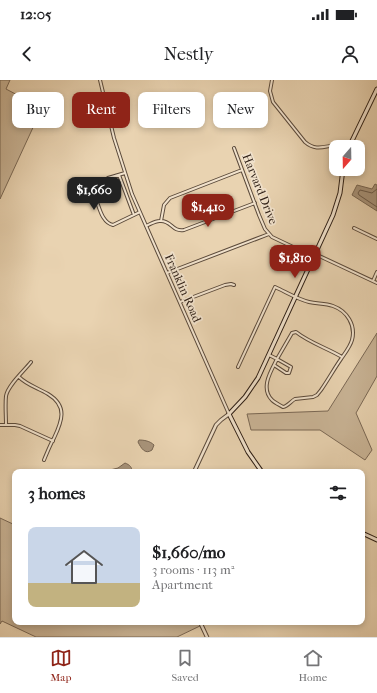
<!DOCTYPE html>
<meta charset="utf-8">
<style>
:root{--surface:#fff;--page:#f6f6f6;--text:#202124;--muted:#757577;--line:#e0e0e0;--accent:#8f2418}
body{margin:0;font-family:"IM FELL French Canon",serif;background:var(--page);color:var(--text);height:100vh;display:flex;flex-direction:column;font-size:15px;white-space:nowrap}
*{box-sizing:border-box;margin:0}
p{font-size:13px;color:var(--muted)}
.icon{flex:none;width:22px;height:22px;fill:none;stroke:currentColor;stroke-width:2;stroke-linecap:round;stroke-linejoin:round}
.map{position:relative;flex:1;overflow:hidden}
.details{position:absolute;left:12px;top:389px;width:353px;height:156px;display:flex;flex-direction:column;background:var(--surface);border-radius:8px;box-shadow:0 2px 6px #0003}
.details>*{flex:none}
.top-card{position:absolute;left:12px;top:12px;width:353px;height:36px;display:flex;gap:8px}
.needle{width:26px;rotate:200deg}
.controls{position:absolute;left:329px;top:60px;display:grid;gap:8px}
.controls a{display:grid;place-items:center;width:36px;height:36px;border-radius:8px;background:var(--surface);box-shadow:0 2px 6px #0003;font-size:20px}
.price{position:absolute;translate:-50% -34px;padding:0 9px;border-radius:8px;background:var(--accent);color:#fff;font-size:13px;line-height:26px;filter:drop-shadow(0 1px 2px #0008)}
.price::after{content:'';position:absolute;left:50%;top:24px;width:12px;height:9px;margin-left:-6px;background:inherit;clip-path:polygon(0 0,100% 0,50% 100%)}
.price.active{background:#222;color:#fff}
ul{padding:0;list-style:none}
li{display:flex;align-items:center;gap:12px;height:100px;padding:0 16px}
li span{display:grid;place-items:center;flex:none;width:112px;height:80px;border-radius:8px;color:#555}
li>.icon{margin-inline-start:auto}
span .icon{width:48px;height:48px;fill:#fffc;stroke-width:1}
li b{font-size:17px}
h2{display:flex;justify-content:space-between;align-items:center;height:48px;padding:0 16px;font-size:17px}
.chip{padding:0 14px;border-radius:8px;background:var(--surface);box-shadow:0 2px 6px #0003;font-size:14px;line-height:36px}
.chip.active{background:var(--accent);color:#fff}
.status{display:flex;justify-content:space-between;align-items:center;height:28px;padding:0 20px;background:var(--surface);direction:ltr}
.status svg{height:11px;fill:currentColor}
header{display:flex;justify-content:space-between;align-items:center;height:52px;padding:0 16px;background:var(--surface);font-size:18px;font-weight:600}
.dock{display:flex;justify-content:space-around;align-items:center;height:56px;border-top:1px solid var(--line);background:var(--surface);font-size:11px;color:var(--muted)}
.dock a{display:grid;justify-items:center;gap:2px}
.dock .active{color:var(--accent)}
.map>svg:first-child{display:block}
.green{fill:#c9b496;stroke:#7a6855}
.water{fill:#a9957c;stroke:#776552}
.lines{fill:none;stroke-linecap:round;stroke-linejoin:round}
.shore{stroke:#6a5948;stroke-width:1}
.minor-casing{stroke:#5b4a3b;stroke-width:4}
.tertiary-casing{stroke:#5b4a3b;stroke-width:4.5}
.secondary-casing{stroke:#2c1d14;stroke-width:5}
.minor{stroke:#f1e2cc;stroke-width:2}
.tertiary{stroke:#f1e2cc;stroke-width:2.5}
.secondary{stroke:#f1e2cc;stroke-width:3}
.labels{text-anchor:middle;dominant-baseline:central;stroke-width:3.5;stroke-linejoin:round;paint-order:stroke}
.street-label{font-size:12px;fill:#2c1d14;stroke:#f1e2cc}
</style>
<div class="status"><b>12:05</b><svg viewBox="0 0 49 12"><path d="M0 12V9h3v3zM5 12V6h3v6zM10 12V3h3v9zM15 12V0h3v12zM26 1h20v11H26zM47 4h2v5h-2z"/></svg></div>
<header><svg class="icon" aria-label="back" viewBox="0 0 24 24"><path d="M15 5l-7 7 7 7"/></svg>Nestly<svg class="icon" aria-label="person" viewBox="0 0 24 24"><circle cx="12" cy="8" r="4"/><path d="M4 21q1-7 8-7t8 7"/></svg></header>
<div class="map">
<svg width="377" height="557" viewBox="0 0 377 557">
<rect width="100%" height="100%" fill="#e9d3b1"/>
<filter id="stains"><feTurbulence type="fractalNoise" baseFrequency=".005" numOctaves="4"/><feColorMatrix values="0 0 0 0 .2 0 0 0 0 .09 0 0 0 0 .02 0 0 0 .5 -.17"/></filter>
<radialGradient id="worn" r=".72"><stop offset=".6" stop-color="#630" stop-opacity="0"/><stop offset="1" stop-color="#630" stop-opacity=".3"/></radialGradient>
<path class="green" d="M0 0H10L6 9 42 28 0 119Z
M377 253V296L356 333 372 370 365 380 320 350H251L247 334 328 331Z
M0 438 15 445V542H200L202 545 177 557H36L2 541 0 544Z"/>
<path class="water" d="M375 104 377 105V131L352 115 357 105 372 109Z
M139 360C144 360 150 361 154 365L152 370C145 375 141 368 138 362Z
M125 383C130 385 132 387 132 392H105L106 391 118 388Z"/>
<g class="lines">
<path class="shore" d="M377 109 372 113 360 110 358 113 359 115 377 127"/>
<g class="minor-casing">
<path id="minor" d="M100 0 114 58 132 114 229 334
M272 0 270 11 273 22 305 62C320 75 331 60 349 67
M234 68 259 135 265 149 272 157 293 167
M125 93 108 98 106 100 97 119V122C100 130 103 143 113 145L140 132
M119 95 134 135
M161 141 164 125 170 118 242 90
M146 146C151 144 156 140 161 141 172 141 172 152 184 150L255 123
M354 148 377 159
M315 174 377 203
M167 193 269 154
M373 201 377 192
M180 222 225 205 231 204 234 205
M274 285 286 293H289L291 287 277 279 292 253 296 252C310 263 327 268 342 277
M238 287 275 207C286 212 297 219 309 222 317 224 325 223 333 226 347 231 356 245 352 260 350 267 345 273 341 279 334 289 328 300 321 310L317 315 313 317 295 319C291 321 288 326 283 327 280 325 275 323 272 320 260 308 271 291 277 279L269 275
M19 297C27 305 38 308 48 314 68 326 62 341 54 358 50 365 47 373 44 380
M0 345H15L20 346 53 361
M6 345C6 335 5 325 6 316 8 305 24 291 31 282"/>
</g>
<g class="tertiary-casing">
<path id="tertiary" d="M194 392 216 345 221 340 229 334
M200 542 207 557"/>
</g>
<g class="secondary-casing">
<path id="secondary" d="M349 67 377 9
M262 392 248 372 229 334 245 317 258 298 333 135 340 113 343 89
M362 453 377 460"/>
</g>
<use href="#minor" class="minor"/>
<use href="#tertiary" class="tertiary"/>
<use href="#secondary" class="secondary"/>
</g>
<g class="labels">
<g class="street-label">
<text transform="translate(260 109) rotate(68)">Harvard Drive</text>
<text transform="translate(183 208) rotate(66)">Franklin Road</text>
</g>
</g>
<rect width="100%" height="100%" filter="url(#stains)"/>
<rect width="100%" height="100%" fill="url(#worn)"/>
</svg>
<div class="controls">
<a><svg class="needle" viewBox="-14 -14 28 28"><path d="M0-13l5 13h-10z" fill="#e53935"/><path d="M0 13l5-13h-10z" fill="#757577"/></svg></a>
</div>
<b class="price active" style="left:94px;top:131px">$1,660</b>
<b class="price" style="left:208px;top:148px">$1,410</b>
<b class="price" style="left:295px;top:199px">$1,810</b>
<div class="top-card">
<a class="chip">Buy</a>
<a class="chip active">Rent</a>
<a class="chip">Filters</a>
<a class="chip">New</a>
</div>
<section class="details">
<h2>3 homes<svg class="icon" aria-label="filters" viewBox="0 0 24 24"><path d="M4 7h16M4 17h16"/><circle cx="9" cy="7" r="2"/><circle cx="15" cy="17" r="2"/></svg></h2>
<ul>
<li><span style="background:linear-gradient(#c9d6e8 70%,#c2b280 0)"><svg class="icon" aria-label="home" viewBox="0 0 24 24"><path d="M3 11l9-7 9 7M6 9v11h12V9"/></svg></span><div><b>$1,660/mo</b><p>3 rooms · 113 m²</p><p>Apartment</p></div></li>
</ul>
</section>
</div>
<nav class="dock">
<a class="active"><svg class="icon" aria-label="map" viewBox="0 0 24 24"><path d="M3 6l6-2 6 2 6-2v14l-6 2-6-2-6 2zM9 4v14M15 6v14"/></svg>Map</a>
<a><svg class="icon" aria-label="saved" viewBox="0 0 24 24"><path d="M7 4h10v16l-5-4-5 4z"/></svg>Saved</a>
<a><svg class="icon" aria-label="home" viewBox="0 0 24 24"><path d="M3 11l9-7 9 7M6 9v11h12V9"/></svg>Home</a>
</nav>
